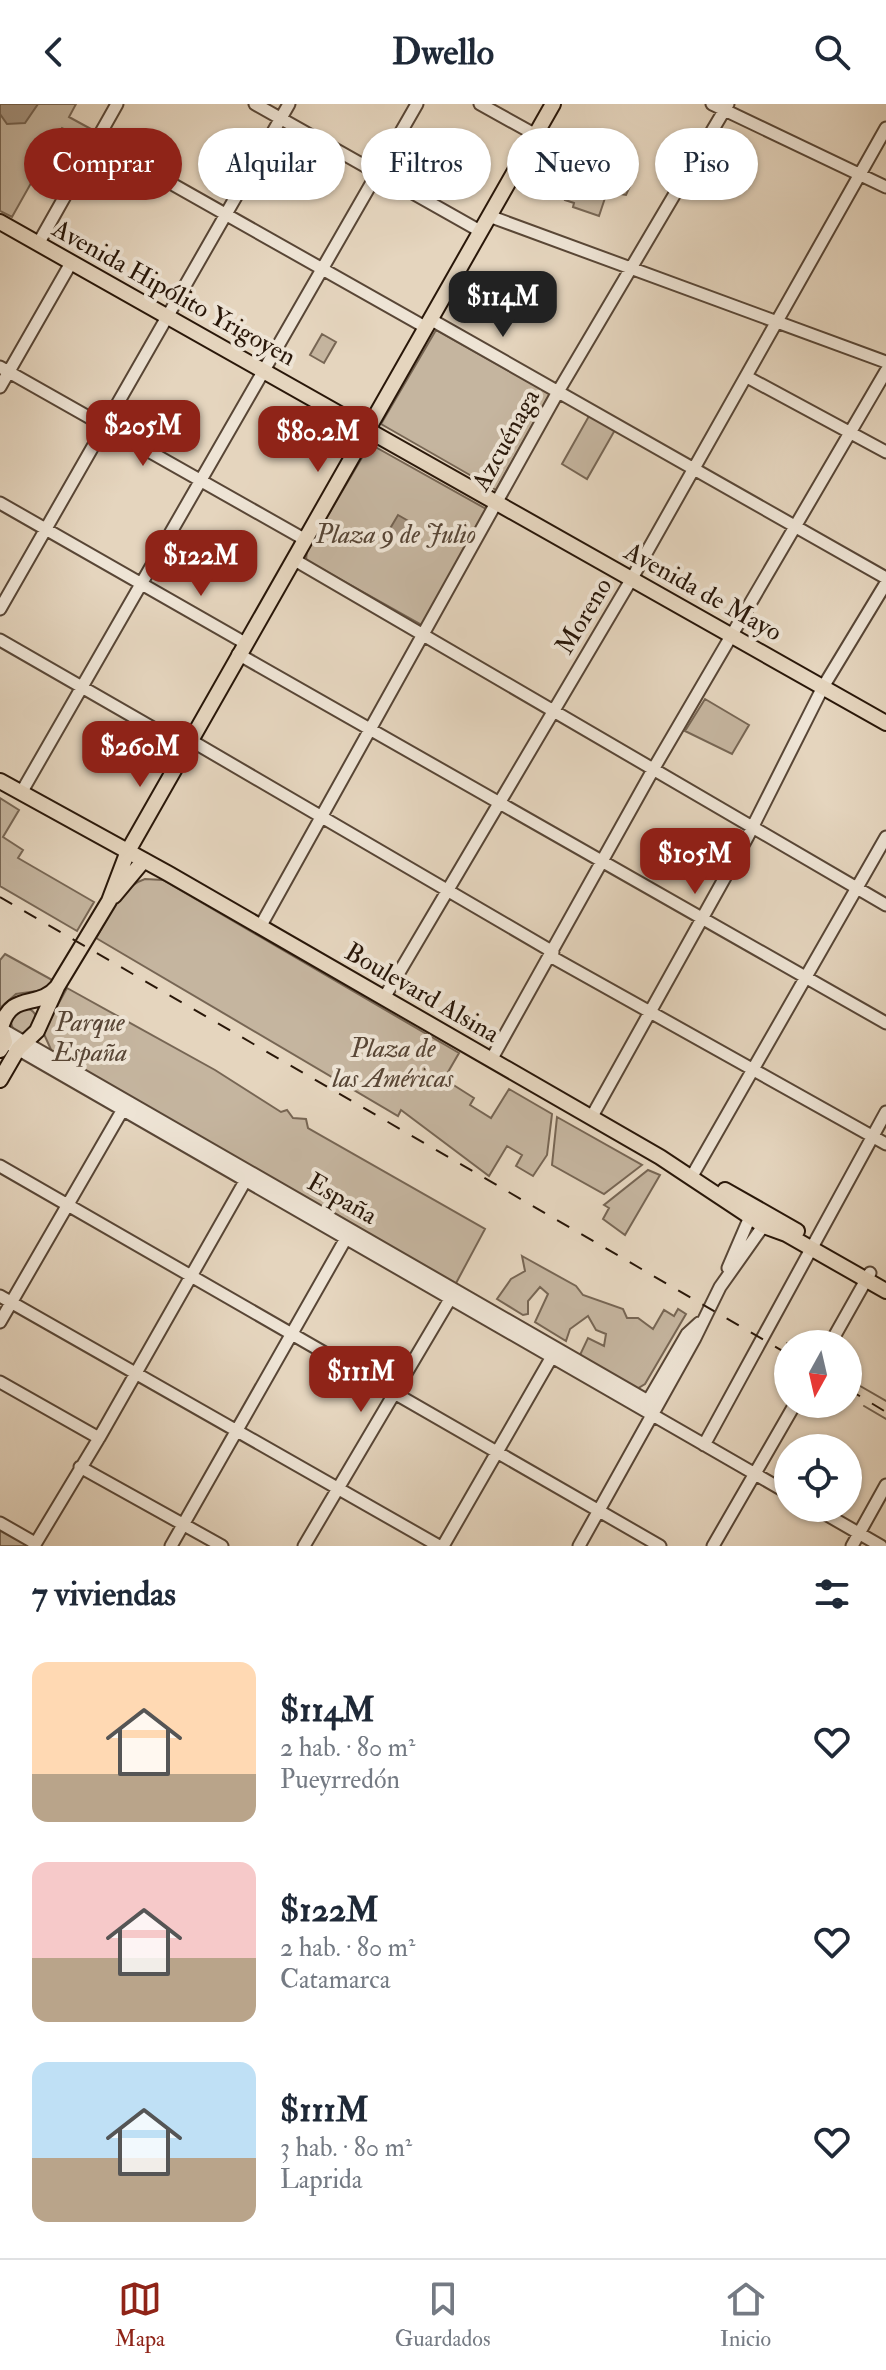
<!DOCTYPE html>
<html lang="es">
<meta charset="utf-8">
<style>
:root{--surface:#fff;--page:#f6f6f7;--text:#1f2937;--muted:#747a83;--line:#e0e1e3;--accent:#8f2418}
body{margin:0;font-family:"IM FELL Double Pica",serif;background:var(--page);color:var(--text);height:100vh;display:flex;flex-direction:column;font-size:30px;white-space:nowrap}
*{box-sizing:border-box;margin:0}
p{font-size:26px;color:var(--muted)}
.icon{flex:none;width:44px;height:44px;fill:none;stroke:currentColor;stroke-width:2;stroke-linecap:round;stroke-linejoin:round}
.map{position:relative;height:1442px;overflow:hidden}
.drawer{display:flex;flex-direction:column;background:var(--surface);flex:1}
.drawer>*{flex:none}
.top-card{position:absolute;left:24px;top:24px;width:838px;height:72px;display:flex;gap:16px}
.needle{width:52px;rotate:188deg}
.tools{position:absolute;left:774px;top:1226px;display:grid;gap:16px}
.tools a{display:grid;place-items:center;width:88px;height:88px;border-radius:50%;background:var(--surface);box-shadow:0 2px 6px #0004;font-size:40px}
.price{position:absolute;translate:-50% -68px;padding:0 18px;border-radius:16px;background:var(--accent);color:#fff;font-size:26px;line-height:52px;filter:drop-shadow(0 2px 4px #0008)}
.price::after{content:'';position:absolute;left:50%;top:48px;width:24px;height:18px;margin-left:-12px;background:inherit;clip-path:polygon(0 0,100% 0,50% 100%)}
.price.current{background:#222;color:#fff}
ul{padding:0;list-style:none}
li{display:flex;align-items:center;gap:24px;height:200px;padding:0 32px}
li span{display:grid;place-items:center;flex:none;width:224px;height:160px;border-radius:16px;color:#555}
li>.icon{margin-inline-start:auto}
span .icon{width:96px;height:96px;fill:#fffc;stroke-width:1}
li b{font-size:34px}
h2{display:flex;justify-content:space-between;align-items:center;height:96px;padding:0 32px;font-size:34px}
.pill{padding:0 28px;border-radius:36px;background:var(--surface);box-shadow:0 2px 6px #0004;font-size:28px;line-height:72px}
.pill.current{background:var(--accent);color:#fff}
header{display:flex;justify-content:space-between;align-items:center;height:104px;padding:0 32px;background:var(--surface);font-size:36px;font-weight:700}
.menu{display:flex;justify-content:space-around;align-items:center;height:112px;border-top:2px solid var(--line);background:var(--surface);font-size:22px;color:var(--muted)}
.menu a{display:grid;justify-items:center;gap:4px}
.menu .current{color:var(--accent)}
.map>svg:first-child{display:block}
.green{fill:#c5b59f;stroke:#776654;stroke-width:2}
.water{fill:#a59480;stroke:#736250;stroke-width:2}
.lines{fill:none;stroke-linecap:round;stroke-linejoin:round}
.stream{stroke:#736250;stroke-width:2}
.minor-casing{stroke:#584636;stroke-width:15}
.major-casing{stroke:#291709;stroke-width:18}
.minor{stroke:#eee4d5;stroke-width:11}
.major{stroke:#e5d5be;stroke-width:14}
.rail{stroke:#291709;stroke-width:2;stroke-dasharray:14 14;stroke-linecap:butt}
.labels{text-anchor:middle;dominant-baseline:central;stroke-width:8;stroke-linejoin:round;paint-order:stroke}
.street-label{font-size:26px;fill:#291709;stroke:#eee4d5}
.park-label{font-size:26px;font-style:italic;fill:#584636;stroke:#eee4d5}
</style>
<header><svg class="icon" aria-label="back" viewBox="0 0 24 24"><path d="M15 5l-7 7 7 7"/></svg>Dwello<svg class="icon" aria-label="search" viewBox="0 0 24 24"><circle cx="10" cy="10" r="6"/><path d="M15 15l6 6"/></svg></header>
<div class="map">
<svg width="886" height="1442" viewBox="0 0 886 1442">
<rect width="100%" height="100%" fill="#e5d5be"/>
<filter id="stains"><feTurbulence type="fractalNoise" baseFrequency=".0025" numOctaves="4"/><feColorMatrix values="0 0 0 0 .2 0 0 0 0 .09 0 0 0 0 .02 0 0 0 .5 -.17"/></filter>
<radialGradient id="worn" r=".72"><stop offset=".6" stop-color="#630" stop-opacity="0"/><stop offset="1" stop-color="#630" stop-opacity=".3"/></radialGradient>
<path class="green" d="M0 0H76L69 13 91 25 85 36 62 24 12 113 0 107Z
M546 44 590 61 592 55 635 71 626 91 607 88 599 112 573 103 574 99 565 96 568 86 531 70Z
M436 226 550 290 496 386 381 320Z
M322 230 336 238 324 259 310 251Z
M589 312 615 326 587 375 562 360Z
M370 340 486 405 422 521 306 456 307 447Z
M705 595 749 621 732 650 685 627Z
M0 694 19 706 3 733 23 746 18 754 94 798 77 827 0 782Z
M145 775 163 776 459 949 444 975 474 994 470 1001 491 1014 509 985 552 1010 547 1051 533 1072 516 1062 522 1051 507 1042 489 1072 401 1006 398 1012 96 834C108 814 120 783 145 775Z
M5 850 54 877 44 886 16 890 0 904V856Z
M67 884 215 966 281 1008 287 1006 293 1014 306 1015 308 1024 485 1125 455 1181 53 950 43 928Z
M11 917a13 13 0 1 1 26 0a13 13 0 1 1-26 0Z
M557 1013 642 1061 604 1090 552 1061Z
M648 1066 660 1071 625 1131 603 1115 609 1104 604 1101Z
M522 1152 576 1182 583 1191 623 1205 627 1214H638L653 1225 664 1206 674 1212 678 1205 686 1210 645 1280 635 1286 579 1253 588 1234 604 1242 606 1230 596 1226 588 1212 570 1225 566 1237 535 1218 548 1190 540 1183 528 1197V1210L523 1211 497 1195 511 1175 525 1167Z
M0 1424 27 1440V1442H0Z"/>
<path class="water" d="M0 0H38L25 19 7 20 0 10Z
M398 411 412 419 401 436 388 428Z"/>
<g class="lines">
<path class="stream" d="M787 1239 789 1240
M848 1275 886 1297
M864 1302 886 1315"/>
<g class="minor-casing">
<path id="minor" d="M255 0 480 127
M480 0 536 31
M712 0 886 83
M96 37 425 223
M489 112 886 258
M38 140 117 0
M430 215 886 474
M0 263 304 435
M747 273 886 348
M0 283 71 159
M0 399 245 539
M293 455 886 801
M0 505 289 0
M0 536 186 643
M238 550 886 919
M190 636 553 848
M21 689 417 0
M260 823 559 286 728 0
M550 852 886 1040
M384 894 631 476 886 24
M0 924 648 1297 652 1311
M0 935 788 1389
M491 956 654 664 886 267
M591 1014 748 732 823 583 886 479
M0 1062 660 1442
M692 1072 886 733
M728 1164 753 1106
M0 1192 439 1442
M0 1218 126 1000
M830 1240 870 1169
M0 1278 99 1334
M648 1297 687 1230 699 1219
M704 1341 886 1008
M80 1363 222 1442
M815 1404 881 1442
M0 1419 35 1439
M34 1442 99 1334 248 1072
M171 1442 349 1129
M304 1442 453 1190
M443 1442 554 1249
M579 1442 695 1234 720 1183 766 1118
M713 1442 795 1300
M852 1442 886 1381"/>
</g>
<g class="major-casing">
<path id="major" d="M0 118 886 619
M0 677 169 770 660 1053 764 1122 786 1130 886 1187
M114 792 144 756
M0 946 5 938 1 924C11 886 38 906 57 883
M0 976 18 945 37 927 57 883 109 797 128 747 553 0
M725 1086 797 1127"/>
</g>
<use href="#minor" class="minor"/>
<use href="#major" class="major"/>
<path class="rail" d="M0 793 788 1250
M848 1285 886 1308"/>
</g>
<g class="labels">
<g class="street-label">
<text transform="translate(174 189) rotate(29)">Avenida Hipólito Yrigoyen</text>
<text transform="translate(506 336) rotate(-61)">Azcuénaga</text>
<text transform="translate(703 488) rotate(29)">Avenida de Mayo</text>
<text transform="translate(584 512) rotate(-59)">Moreno</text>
<text transform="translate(422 889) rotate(30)">Boulevard Alsina</text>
<text transform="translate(342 1095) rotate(30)">España</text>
</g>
<g class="park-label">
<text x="396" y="431">Plaza 9 de Julio</text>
<text x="90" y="919">Parque<tspan x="90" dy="30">España</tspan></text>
<text x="393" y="945">Plaza de<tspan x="393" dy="30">las Américas</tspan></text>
</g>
</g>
<rect width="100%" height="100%" filter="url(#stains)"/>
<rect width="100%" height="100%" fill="url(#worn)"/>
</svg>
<div class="tools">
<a><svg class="needle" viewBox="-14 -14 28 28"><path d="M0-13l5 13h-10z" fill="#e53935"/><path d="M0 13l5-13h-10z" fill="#747a83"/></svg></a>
<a><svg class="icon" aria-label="locate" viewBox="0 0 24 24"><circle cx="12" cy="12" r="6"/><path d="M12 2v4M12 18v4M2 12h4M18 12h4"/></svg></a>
</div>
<b class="price current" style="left:503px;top:235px">$114M</b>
<b class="price" style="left:143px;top:364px">$205M</b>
<b class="price" style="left:318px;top:370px">$80.2M</b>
<b class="price" style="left:201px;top:494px">$122M</b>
<b class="price" style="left:140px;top:685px">$260M</b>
<b class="price" style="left:695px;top:792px">$105M</b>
<b class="price" style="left:361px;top:1310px">$111M</b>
<div class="top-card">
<a class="pill current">Comprar</a>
<a class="pill">Alquilar</a>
<a class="pill">Filtros</a>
<a class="pill">Nuevo</a>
<a class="pill">Piso</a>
</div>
</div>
<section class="drawer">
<h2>7 viviendas<svg class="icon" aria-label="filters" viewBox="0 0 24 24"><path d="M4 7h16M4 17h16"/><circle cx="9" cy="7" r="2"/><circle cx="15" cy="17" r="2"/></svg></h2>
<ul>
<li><span style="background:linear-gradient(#ffd9b3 70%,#b9a48a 0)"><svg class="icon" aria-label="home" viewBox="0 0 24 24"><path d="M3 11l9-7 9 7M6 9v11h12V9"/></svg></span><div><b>$114M</b><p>2 hab. · 80 m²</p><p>Pueyrredón</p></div><svg class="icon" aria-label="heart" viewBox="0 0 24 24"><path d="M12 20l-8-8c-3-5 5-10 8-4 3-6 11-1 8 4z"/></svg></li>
<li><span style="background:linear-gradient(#f6c9c9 60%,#b9a48a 0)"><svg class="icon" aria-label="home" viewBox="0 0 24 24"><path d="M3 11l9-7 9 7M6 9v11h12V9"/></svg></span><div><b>$122M</b><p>2 hab. · 80 m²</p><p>Catamarca</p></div><svg class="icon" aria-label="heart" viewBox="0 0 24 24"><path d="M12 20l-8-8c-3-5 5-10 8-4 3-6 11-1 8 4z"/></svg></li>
<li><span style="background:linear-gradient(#bfe0f5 60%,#b9a48a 0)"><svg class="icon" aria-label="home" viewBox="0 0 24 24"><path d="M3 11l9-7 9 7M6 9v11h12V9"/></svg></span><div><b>$111M</b><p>3 hab. · 80 m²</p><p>Laprida</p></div><svg class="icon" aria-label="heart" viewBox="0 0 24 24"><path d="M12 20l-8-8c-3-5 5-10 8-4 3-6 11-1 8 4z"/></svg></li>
</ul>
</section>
<nav class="menu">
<a class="current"><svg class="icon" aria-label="map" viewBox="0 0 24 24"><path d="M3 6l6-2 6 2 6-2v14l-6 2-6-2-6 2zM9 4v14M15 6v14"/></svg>Mapa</a>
<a><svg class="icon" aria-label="saved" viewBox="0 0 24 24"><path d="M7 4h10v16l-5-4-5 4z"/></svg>Guardados</a>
<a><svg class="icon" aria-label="home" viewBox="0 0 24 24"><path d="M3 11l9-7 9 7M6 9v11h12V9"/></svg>Inicio</a>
</nav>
